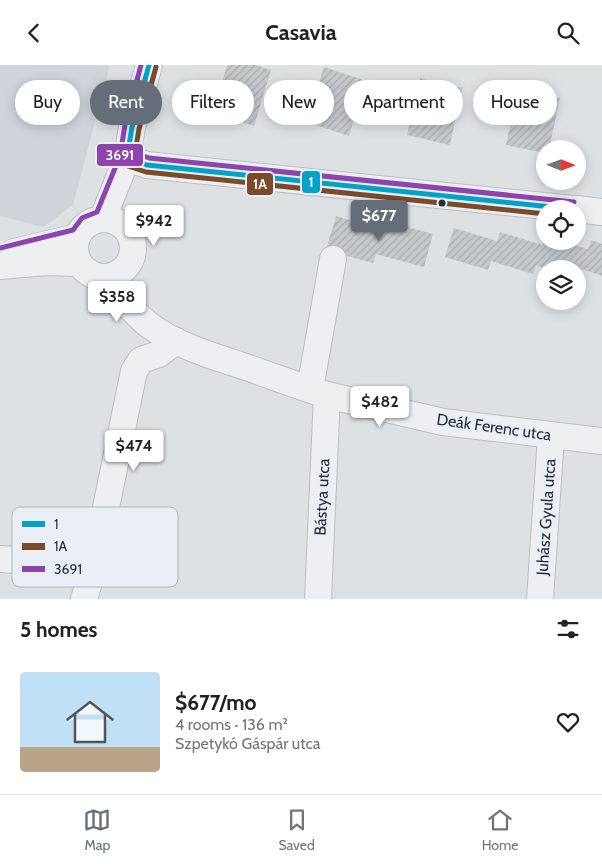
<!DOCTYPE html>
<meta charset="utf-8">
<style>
:root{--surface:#fff;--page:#f6f6f6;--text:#202124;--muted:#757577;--line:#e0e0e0;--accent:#656d78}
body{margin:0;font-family:Cabin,sans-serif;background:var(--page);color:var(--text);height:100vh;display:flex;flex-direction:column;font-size:19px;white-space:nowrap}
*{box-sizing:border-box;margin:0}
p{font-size:16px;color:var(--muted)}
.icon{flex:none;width:28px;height:28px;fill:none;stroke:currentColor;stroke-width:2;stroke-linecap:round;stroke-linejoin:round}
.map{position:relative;height:534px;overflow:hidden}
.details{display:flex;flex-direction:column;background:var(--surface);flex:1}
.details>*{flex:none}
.top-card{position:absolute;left:15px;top:15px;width:572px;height:45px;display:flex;gap:10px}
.needle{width:32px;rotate:91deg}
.tools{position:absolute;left:536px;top:75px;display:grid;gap:10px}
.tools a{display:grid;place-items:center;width:50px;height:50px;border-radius:50%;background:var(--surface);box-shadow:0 2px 12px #0003;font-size:25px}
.price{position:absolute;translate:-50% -42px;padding:0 11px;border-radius:5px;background:#fff;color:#222;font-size:16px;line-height:32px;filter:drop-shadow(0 1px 2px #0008)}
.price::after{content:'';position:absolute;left:50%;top:30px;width:15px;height:11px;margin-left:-8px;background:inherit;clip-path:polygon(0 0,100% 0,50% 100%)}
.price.current{background:var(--accent);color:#fff}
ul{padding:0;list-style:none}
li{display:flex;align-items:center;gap:15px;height:125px;padding:0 20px}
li+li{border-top:1px solid var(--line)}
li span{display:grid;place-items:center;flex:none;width:140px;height:100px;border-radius:5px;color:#555}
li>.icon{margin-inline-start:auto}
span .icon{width:60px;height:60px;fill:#fffc;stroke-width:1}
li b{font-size:21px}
h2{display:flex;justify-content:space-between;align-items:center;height:60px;padding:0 20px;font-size:21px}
.pill{padding:0 18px;border-radius:22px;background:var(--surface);box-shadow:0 2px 12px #0003;font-size:18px;line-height:45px}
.pill.current{background:var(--accent);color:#fff}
header{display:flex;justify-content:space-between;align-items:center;height:65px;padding:0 20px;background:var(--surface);font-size:22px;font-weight:700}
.dock{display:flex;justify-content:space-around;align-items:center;height:70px;border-top:1px solid var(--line);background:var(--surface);font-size:14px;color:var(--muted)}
.dock a{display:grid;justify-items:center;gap:2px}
.dock .current{color:var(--accent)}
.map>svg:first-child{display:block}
.built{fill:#cfd4db}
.building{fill:url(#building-hatch)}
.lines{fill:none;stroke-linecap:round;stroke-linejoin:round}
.minor-casing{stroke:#bcbfc2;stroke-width:28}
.minor{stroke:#edeff1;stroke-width:26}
.bus-1-casing{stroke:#eaeff5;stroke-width:9}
.bus-2-casing{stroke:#eaeff5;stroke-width:9}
.bus-3-casing{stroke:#eaeff5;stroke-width:9}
.bus-1{stroke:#02a3c7;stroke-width:5}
.bus-2{stroke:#7a4b2a;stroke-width:5}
.bus-3{stroke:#8e44ad;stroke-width:5}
.bus-dot{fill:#242e3e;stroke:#eaeff5;stroke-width:2}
.labels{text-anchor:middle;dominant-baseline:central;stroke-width:5;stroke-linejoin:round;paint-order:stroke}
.street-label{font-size:16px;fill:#242e3e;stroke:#eaeff5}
.key{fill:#eaeff5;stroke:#afb5be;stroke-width:1}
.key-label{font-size:14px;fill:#242e3e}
.line-badge{stroke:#eaeff5;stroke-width:2}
.badge-label{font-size:14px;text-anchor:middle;font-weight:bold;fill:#fff}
</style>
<header><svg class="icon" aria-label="back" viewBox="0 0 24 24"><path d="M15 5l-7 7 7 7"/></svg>Casavia<svg class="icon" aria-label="search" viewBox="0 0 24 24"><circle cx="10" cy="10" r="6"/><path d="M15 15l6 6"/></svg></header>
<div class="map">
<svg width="602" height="534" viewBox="0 0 602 534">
<defs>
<pattern id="building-hatch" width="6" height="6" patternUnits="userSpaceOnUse" patternTransform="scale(1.25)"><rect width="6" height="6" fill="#c6c9cc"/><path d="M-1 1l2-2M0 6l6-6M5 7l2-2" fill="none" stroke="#aaadb0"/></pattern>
</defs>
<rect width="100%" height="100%" fill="#dee1e4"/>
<path class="built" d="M0 0H110L73 140 43 162 0 151Z"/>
<path class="building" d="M227 0H255L271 5 254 61 213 48Z
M324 2 366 16 349 71 306 57Z
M420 13 462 23 450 80 407 70Z
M518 24 560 33 549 84H545V88L506 80Z
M336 151 383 165 386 156 433 169 424 202 376 189 373 198 326 185Z
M454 163 497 176 500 167 542 180 544 176H561L588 184 591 175 602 179V211L582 204 578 216V204H547L536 200 533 209 491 196 488 205 445 192Z"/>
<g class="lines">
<g class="minor-casing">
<path id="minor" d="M127 93 147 100 573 144
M578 144 602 147
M103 153 127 93 132 62 149 0
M75 183a29 29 0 1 1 58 0a29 29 0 1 1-58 0Z
M14 187 77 172
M0 201 47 197 79 198
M104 212C119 228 132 247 149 260 176 280 209 290 240 300 269 310 298 321 327 330L443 357 602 376
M310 324 333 194
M0 494 94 501
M84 534 94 501 134 306 141 295 159 289 176 276
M318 534 327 330
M540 534 551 371"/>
</g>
<use href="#minor" class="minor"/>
<g class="bus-1-casing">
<path id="bus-1" d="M127 93 147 100 571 144
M127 93 132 62 149 0"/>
</g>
<g class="bus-2-casing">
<path id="bus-2" d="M134 94 139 64 156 2
M125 100 146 107 545 149"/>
</g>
<g class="bus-3-casing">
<path id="bus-3" d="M129 86 149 93 574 137
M0 183 73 165 82 153 97 147 120 91 125 60 141 0"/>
</g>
<use href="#bus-1" class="bus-1"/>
<use href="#bus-2" class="bus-2"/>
<use href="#bus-3" class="bus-3"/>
</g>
<circle class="bus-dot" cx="442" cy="138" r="4.5"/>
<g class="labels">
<g class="street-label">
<text transform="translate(494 362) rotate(8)">Deák Ferenc utca</text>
<text transform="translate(322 432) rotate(-87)">Bástya utca</text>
<text transform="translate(546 452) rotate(-86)">Juhász Gyula utca</text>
</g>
</g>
<rect x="12" y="442" width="166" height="80" rx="8" class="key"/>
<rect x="22" y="456" width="23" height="6" fill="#02a3c7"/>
<rect x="22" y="478" width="23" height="7" fill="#7a4b2a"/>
<rect x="22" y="501" width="23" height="6" fill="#8e44ad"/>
<g class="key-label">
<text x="54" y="464">1</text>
<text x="54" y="486">1A</text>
<text x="54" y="509">3691</text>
</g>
<g class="line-badge">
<rect x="96" y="78" width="48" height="24" rx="5" fill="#8e44ad"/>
<rect x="301" y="105" width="20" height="24" rx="5" fill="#02a3c7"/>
<rect x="246" y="107" width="28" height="24" rx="5" fill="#7a4b2a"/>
</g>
<g class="badge-label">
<text x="120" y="95">3691</text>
<text x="311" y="122">1</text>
<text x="260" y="124">1A</text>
</g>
</svg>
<div class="tools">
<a><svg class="needle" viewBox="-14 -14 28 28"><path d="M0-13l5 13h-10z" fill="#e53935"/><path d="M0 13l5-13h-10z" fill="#757577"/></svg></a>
<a><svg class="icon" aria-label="locate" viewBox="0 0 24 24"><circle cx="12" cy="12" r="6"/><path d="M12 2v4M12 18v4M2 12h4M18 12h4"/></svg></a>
<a><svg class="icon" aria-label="layers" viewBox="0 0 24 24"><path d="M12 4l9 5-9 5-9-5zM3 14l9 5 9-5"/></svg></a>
</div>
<b class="price current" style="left:379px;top:177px">$677</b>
<b class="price" style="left:154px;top:182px">$942</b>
<b class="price" style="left:117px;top:258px">$358</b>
<b class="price" style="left:380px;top:363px">$482</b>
<b class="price" style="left:134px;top:407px">$474</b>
<div class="top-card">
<a class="pill">Buy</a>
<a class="pill current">Rent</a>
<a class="pill">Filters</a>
<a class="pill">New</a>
<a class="pill">Apartment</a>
<a class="pill">House</a>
</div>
</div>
<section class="details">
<h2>5 homes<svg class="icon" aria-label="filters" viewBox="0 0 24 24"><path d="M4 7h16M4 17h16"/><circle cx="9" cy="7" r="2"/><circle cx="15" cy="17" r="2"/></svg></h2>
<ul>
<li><span style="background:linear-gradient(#bfe0f5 75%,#b9a48a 0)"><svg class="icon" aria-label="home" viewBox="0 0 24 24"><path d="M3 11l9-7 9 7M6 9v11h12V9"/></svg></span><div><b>$677/mo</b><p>4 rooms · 136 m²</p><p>Szpetykó Gáspár utca</p></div><svg class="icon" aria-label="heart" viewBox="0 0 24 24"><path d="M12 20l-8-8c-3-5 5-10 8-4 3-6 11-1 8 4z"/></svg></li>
</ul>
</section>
<nav class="dock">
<a class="current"><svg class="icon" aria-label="map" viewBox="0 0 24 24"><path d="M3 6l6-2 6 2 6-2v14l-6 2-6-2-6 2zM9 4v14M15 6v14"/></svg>Map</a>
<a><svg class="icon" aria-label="saved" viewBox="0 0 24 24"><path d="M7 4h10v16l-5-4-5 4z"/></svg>Saved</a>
<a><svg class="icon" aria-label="home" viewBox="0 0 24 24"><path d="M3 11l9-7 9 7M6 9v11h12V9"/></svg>Home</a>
</nav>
